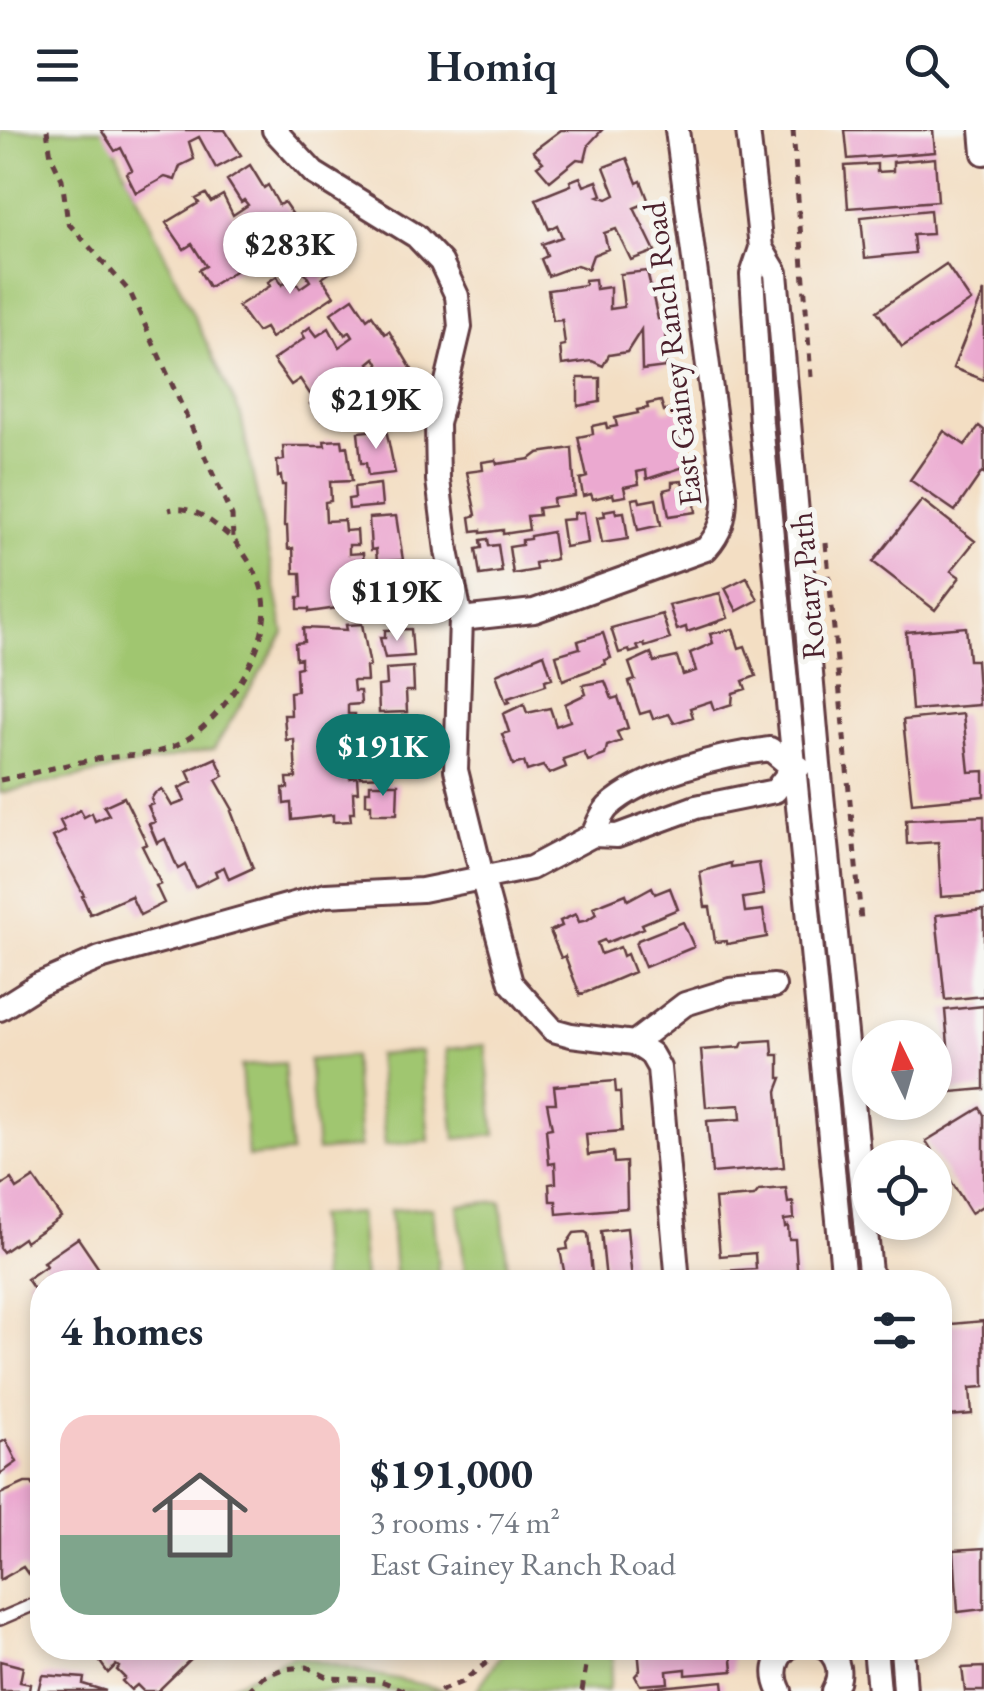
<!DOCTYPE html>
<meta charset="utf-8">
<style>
:root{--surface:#fff;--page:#f6f6f7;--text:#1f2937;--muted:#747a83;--accent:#0f766e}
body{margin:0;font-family:"EB Garamond",serif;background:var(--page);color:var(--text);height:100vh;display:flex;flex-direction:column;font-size:38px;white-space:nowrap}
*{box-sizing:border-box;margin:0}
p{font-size:32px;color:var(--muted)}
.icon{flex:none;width:55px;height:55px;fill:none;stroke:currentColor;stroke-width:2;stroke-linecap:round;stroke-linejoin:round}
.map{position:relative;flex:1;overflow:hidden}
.side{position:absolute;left:30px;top:1140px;width:922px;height:390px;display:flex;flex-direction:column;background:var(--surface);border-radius:40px;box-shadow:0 5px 15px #0003}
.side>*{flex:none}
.needle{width:65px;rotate:355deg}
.tools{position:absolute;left:852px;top:890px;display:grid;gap:20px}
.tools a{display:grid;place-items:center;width:100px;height:100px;border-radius:50%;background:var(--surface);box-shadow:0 5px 15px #0003;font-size:50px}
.price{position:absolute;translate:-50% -85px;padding:0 22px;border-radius:35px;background:#fff;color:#222;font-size:32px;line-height:65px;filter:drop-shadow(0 2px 5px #0008)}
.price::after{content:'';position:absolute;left:50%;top:60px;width:30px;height:22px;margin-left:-15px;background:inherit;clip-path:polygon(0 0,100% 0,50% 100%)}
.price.active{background:var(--accent);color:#fff}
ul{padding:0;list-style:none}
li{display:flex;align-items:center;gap:30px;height:250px;padding:0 30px}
li span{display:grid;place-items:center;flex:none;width:280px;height:200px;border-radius:30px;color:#555}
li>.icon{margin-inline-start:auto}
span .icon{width:120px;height:120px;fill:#fffc;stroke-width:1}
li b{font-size:42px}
h2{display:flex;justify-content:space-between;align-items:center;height:120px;padding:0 30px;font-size:42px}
header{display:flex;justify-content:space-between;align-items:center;height:130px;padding:0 30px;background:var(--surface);font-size:45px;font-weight:600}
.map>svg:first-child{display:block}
.green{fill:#a0c670;stroke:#75724e;stroke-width:2.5}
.building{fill:#eba9d0}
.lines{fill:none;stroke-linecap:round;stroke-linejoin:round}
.service-casing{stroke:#633c42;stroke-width:16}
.minor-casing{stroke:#633c42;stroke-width:28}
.path{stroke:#633c42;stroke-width:5;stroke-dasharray:8 8;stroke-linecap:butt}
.service{stroke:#fff;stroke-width:11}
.minor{stroke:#fff;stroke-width:22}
.labels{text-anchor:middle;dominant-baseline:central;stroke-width:10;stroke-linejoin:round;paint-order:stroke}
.street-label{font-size:32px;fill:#4a1f2b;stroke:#f6f6f2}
</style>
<header><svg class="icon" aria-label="menu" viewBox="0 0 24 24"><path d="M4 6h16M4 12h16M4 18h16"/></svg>Homiq<svg class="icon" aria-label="search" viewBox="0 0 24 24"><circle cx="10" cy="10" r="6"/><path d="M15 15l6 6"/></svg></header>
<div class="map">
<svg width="984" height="1561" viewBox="0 0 984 1561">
<rect width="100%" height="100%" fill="#f6f6f2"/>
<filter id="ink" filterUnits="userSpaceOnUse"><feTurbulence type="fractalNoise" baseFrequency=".01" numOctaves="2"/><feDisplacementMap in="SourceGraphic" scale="20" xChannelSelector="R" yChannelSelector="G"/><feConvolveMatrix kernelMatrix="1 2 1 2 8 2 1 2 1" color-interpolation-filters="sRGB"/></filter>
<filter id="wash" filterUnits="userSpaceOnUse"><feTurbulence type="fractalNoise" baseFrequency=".0048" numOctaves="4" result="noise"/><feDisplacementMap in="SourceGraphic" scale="40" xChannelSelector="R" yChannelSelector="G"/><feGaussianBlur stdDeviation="2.25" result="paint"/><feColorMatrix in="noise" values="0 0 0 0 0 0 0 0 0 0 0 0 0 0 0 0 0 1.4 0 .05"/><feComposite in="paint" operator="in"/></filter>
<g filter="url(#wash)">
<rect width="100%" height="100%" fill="#f3dec3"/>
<path class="green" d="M0 0H106L241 286 284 503 214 619 0 663Z
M485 915 495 1005 455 1009 446 919Z
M421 921 429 1011 385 1015 377 925Z
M353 926 360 1017 317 1021 309 930Z
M284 933 291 1023 248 1027 241 936Z
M501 1071 509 1152H466L458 1075Z
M433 1077 439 1152H396L390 1080Z
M359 1083 364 1152H322L317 1086Z
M506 1518H594L613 1528 608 1561H476Z
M293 1526 451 1561H219Z"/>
<g id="blocks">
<path class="building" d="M101 0H225L241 25 216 38 199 7 189 12 194 29 180 36 175 50 165 47 136 63 126 43 132 40 121 18 115 21Z
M561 0H602L589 14 585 30 577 29 550 51 537 36 543 32 533 21Z
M845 0H933L935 22 848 29Z
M627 28 637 53 641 51 649 72 634 78 655 121 631 130 616 99 604 103 608 119 593 125 588 139 577 135 548 146 541 129 547 126 542 114 562 107 557 95 549 99 536 69 571 55 570 51 580 47 584 56 597 51 602 65 599 66 607 69 615 65 604 37Z
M935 28 938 71 848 78 845 36 877 34V42L893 41V32Z
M250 35 264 58 268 55 279 75 284 72 311 111 288 126 267 97 260 102 266 118 252 126 249 140 240 138 209 157 199 140 206 136 192 114 184 119 166 93 199 73 196 69 206 64 211 72 223 65 233 85 248 75 244 70 241 72 227 50Z
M930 80 932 104 913 105 915 123 865 128 861 87Z
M320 118 334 140 322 148 334 166 271 208 265 198 257 202 238 176 270 156 268 152 277 146 282 155 293 147 300 158 310 151 298 132Z
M946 134 971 171 902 217 877 181Z
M647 141 658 189 665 188 666 237 642 240 641 200 627 222 609 225 603 236 592 231 562 235 560 216 565 215 562 190 553 191 548 160 585 155V150L595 149 596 159 610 157V179L624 177 620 144Z
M984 161V250L953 238Z
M353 168 367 189 372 185 385 204 389 201 414 243 392 259 375 228 369 233 376 242 361 257 358 272 349 270 321 290 310 274 314 270 300 249 291 255 273 230 305 208 302 203 310 197 317 206 329 198 339 217 353 207 350 202 345 205 331 183Z
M578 248H600V272L578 276Z
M661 271 664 281 678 278 683 302 679 304 690 335 647 349 646 340 637 342 639 354 624 357 626 366 614 368 613 364 593 369 591 364 583 366 580 349 587 347 578 307 593 304 592 296 606 293 607 298 617 296 615 288 638 283 637 280 648 278 647 274Z
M979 296 984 300V344L982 342 955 381 910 350 944 301 965 315Z
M386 299 395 343 368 346 366 333H361L358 302Z
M342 310 343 317 347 316 352 351 330 352 331 371 325 372 326 391 344 390 345 401 357 400 358 415H349V424L363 423 364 438H373L371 472H367L368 480 353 481 352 476 309 482V479H298V467H302L301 443H294L293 418 288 419 287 396H284L285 355H282L281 346 278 347 277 331 284 330 283 316H325L324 311Z
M572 318 575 366 553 369 554 376 538 378 539 385 527 386 529 400 503 404V400L481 403V400L472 401 470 387 476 385 467 342 483 340 482 332 496 330 497 334 530 329 538 323Z
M682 351 683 355 692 354 696 382 669 386 664 360 672 358V352Z
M380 354 382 376 349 379 348 369 355 368 354 357Z
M639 368 640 372 656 369 661 395 638 400 632 369Z
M922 370 975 411 951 441 960 447 935 480 873 432Z
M615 379 616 383 624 382 628 409 602 413 597 387 605 386 604 381Z
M584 382 588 413 565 417 561 390 574 389V383Z
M396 386 403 430 377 432 376 419 371 420 369 388Z
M552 402 556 429 535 433 536 440 513 444 509 417 522 415V410L530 409V406Z
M488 409 489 416 498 415 502 442 480 445 476 419 482 418 481 410Z
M747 447 758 470 737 481 725 458Z
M407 448 409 475 382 477 381 470H378L380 450Z
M720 463 728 488 687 502 686 497 677 500 669 475Z
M662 484 670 509 645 517 644 514 637 516 639 520 630 523 629 520 619 523 611 498Z
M362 494 370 536 366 537 367 551H353L354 561H360L361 574 348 575V584H355V598H342L340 609 341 632 350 631V648L357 647 358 662H353L354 683H350L351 691 333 692V685L292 690 291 673 284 674 283 658H288L287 648H296L294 609 286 610 284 585H291L290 562 297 561 296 538 301 537V528L296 529 295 513 304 512 303 498 347 500 346 495Z
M966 497 969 530H976L979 575 912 580 906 502Z
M411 499 413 526 385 528 380 508H385V500Z
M733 499 739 518 745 516 756 546 743 551 746 559 733 563 732 574 714 580 711 571 690 578 693 587 674 593 669 584 653 589 650 581 640 584 629 552 635 550 629 533 651 523 654 532 677 527 683 545 696 541 690 523 713 513 710 504Z
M603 503 611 528 605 530 606 534 563 550 556 525 580 518 578 511Z
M544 524 552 548 545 550 546 555 508 568 510 572 506 573 496 544Z
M413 537 414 561H406L407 582 379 583 378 556 387 555 386 539Z
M605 551 612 569 618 567 628 598 617 602 621 611 607 616 605 625 588 631 584 622 563 629 566 637 549 644 543 636 527 641 524 632 513 635 502 604 509 602 503 584 524 574 527 583 550 578 556 596 570 591 565 574 586 564 583 555Z
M963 584 969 642 984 641V666L912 673 903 590Z
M362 588 390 591 391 615H363Z
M364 624H391L392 646 360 647V639H364Z
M216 628 224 646 216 650 233 680 231 681 253 738 229 749 224 737 215 741 217 746 195 757 185 735 178 739 165 709 157 713 149 694 155 692 148 676 153 674 151 669 155 663 162 659 172 676 185 671 179 658 192 652 187 641Z
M370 654H398L397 684H371V674H366V661H370Z
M124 667 147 714 142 716 161 754 156 756 164 773 140 785 131 766 90 784 82 766 84 765 53 707 65 701 60 691 80 680 84 687 92 683 95 691 109 685 104 676Z
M984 686V764L941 767 938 712 907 714 906 690Z
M731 733V737L759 733 764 765 743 768 745 782 763 780 767 807 727 814 726 811 715 812 710 777H705L700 742Z
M652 757 655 764 670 758 678 779 642 794 644 798 606 813 604 810 597 813 601 824 620 817 623 826 627 824 634 842 580 865 565 826 561 828 550 801 562 796 560 791 576 784 579 792 587 790 596 784 593 777 626 764 628 770Z
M984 780V866L945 870 936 785Z
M683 792 694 817 645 837 636 815 638 810Z
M984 876V959L952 962 945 880Z
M772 910 773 925H779V948H782L777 961 784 1037 712 1043 707 991 741 989 740 975 706 977 701 920 741 917 743 912Z
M615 951 616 962H620L622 1001 586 1004 588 1025 613 1022 614 1033 626 1032 627 1078 557 1084 556 1071H550L549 1054 556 1053 555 1033 549 1034 546 999 552 998 547 973H556L554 956Z
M980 978 984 985V1075L971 1083 926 1011Z
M34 1048 61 1087 25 1112 23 1108 3 1122 0 1118V1056L11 1049 17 1059Z
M786 1058 788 1073 793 1072 794 1089 784 1090 785 1097 788 1096 789 1109H795L798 1152H724L723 1141 756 1139 755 1123 720 1126 715 1069 754 1066 759 1060Z
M627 1098 632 1151 608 1152 606 1150 601 1101Z
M585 1102 588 1104 592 1144 596 1143 597 1152H558V1146H565L560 1120 568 1119 567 1113 574 1103Z
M78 1108 108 1152H97L90 1142 86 1145 92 1152H42V1171L27 1149 46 1136 43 1132Z
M983 1191 984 1257 970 1258 972 1284 949 1286 941 1195Z
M6 1310 17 1332 0 1344V1313Z
M25 1353H32L35 1358 41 1354 42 1357V1387L31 1393 38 1405 42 1403V1436L28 1444 23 1437 0 1450V1364Z
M984 1418V1479L958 1482 954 1420Z
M90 1518H202L158 1561H143L137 1555 131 1560 122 1551 125 1548 117 1540 119 1537 116 1535 108 1543Z
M638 1518H731L733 1541 686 1545V1539L667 1541 668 1553 640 1555 635 1546 640 1540Z
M0 1531 23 1537 20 1552 30 1554 29 1561H1Z
M984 1537V1561H965L962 1538Z
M42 1545 84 1548 83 1554 106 1561H38Z
M723 1551 724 1561H649V1558Z"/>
</g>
</g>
<g filter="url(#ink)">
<use href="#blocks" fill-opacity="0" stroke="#633c42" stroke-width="2.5"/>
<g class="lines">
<g class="service-casing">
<path id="service" d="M0 1489 42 1471"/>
</g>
<g class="minor-casing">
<path id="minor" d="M274 0 314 43 416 106 441 132 457 166 460 197 437 294 438 350 447 421 461 489 456 640 483 750 511 853 553 900 571 905 634 913 651 924 659 938 678 1152
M748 0 761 118 752 145 761 293 844 1152
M982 0 984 23
M761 118 776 143 819 635 871 1152
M461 489 534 481 706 419C721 402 725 388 725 366L677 0
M593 705C597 696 601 684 608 677 643 644 723 625 770 619L793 638 799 637
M0 879 38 855 100 828 326 765 422 760 531 738 593 705 617 706 696 677 775 661 793 638
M634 913 685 874 730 860 774 856
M826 1518C840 1530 842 1545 833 1561
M875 1518 879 1561
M902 1518 905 1561
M780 1561C772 1545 774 1530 787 1518"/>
</g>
<path class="path" d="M47 0 51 26 62 49 68 93 130 162 232 386 233 409C215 395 194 373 169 380
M793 0 811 247
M826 413 861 790
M0 650C32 644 65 634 97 629 123 625 147 627 172 617 218 599 272 519 264 469 260 446 247 427 233 409
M248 1561 263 1547 283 1539 307 1537 329 1548 379 1550 406 1561
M440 1561 462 1552 505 1518
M582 1561 589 1518"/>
<use href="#service" class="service"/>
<use href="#minor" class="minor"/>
</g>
</g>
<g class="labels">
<g class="street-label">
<text transform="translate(672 224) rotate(-97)">East Gainey Ranch Road</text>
<text transform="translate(807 456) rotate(-95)">Rotary Path</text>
</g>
</g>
</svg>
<div class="tools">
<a><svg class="needle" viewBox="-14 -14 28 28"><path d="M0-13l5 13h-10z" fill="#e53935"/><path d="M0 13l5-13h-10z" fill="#747a83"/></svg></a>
<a><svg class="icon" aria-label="locate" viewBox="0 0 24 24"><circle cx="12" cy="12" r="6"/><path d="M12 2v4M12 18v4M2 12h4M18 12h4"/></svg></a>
</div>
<b class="price" style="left:290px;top:167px">$283K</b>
<b class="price" style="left:376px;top:322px">$219K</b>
<b class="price" style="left:397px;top:514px">$119K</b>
<b class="price active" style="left:383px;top:669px">$191K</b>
<section class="side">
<h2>4 homes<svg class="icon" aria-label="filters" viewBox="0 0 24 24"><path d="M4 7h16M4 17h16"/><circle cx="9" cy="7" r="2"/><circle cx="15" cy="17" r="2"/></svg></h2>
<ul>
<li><span style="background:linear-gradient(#f6c9c9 60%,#7fa58c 0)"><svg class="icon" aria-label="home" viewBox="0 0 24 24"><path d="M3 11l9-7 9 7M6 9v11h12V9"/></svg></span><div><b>$191,000</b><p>3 rooms · 74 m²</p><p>East Gainey Ranch Road</p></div></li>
</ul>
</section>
</div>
